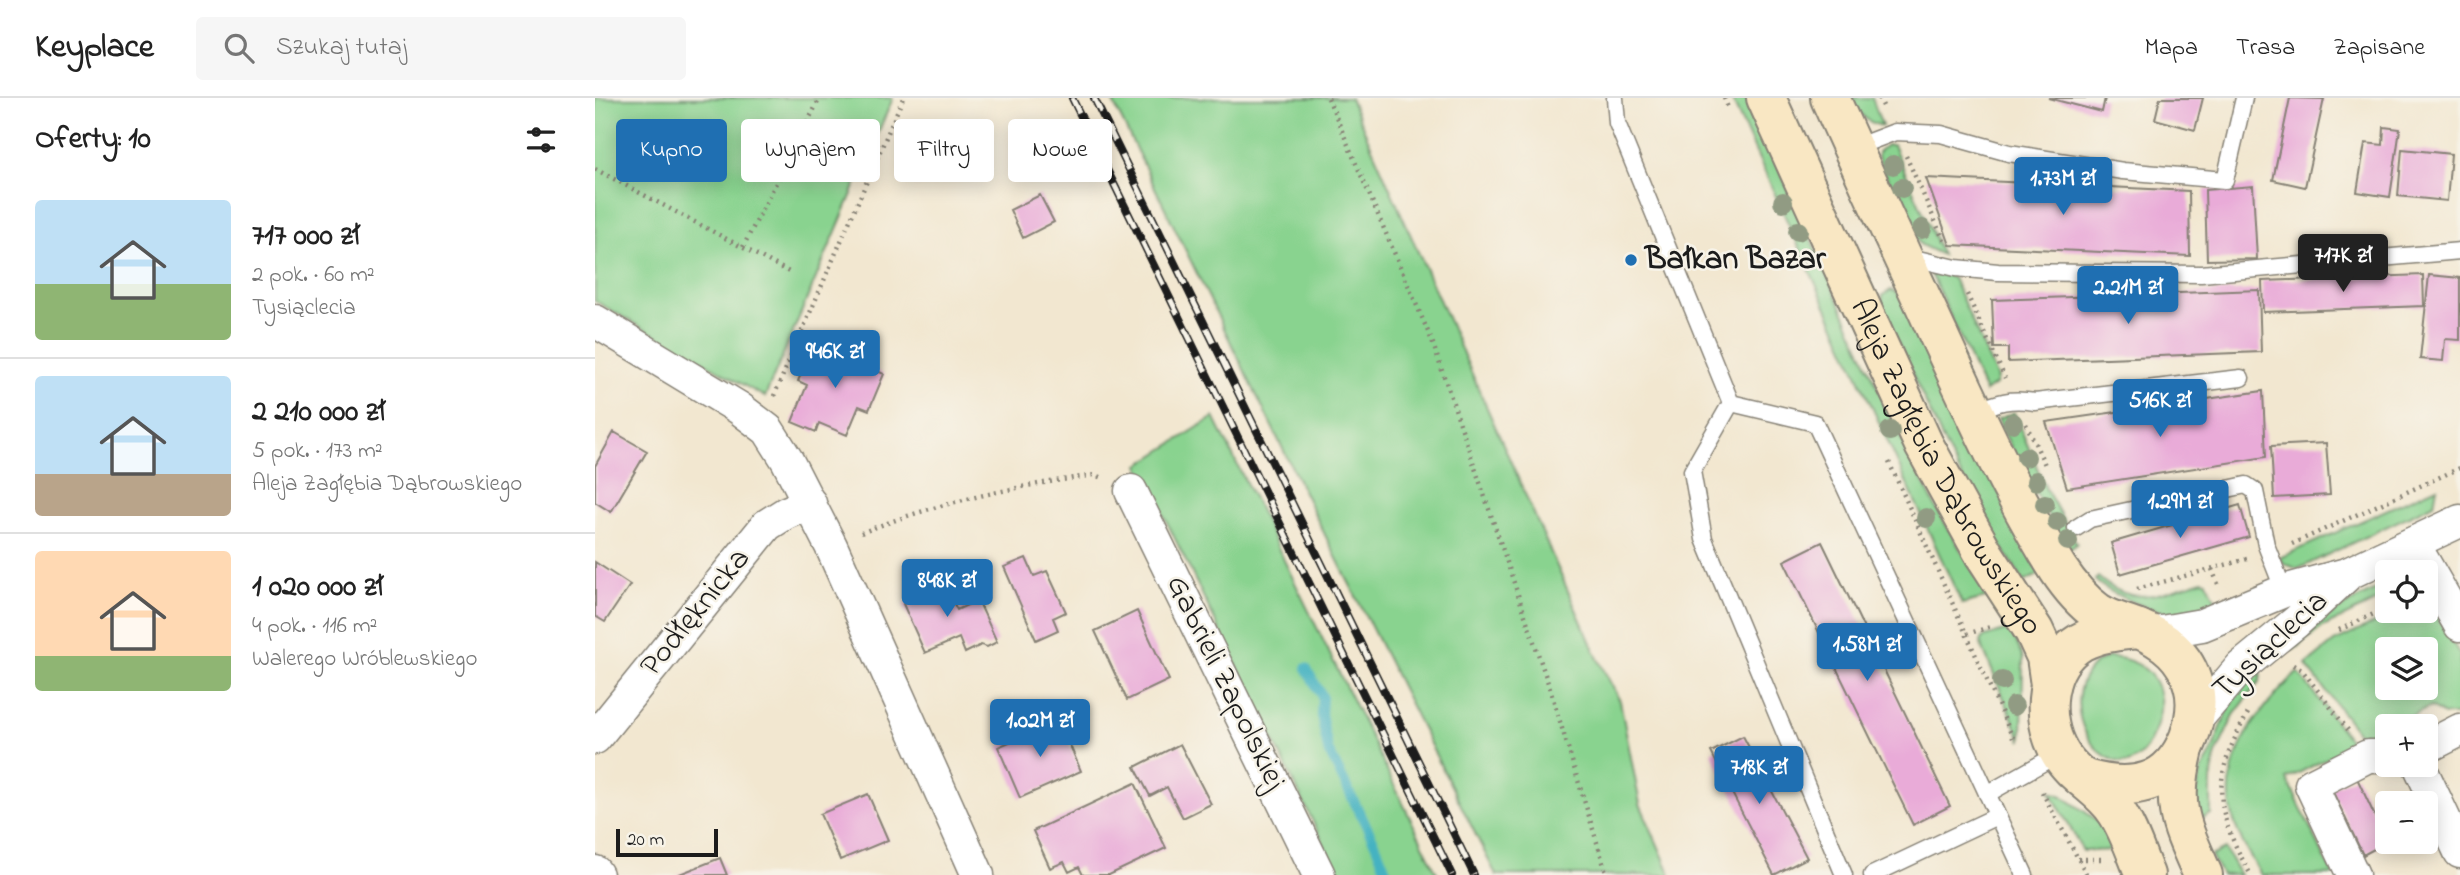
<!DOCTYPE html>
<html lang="pl">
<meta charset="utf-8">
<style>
:root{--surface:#fff;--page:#f6f6f6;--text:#222;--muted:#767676;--line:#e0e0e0;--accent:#1f6fb2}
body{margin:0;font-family:"Indie Flower",sans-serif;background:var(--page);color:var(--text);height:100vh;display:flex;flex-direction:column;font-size:26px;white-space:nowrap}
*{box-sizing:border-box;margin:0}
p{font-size:23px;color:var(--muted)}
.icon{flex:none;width:38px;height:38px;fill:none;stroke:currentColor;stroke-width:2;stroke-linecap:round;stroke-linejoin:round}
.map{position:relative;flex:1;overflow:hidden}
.details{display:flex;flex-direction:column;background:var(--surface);width:595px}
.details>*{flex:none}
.banner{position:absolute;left:21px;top:21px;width:665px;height:63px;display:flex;gap:14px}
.fabs{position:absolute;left:1780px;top:462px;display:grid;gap:14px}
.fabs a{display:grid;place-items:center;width:63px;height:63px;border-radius:7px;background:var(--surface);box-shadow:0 4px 18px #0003;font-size:35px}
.scale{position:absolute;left:21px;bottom:18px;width:102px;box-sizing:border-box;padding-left:7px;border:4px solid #1c1c1c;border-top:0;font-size:19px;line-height:24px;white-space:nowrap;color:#1c1c1c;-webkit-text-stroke:5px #f7f3e8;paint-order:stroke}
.price{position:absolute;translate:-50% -60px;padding:0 16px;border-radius:7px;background:var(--accent);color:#fff;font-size:23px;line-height:46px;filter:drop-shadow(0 2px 4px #0008)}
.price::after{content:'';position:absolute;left:50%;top:42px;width:21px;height:16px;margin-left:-10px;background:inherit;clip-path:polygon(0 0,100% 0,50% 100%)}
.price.active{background:#222;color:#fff}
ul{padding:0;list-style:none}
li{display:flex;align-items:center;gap:21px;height:175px;padding:0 35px}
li+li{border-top:2px solid var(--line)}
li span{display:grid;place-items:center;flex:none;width:196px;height:140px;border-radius:7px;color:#555}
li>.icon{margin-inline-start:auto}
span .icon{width:84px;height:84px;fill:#fffc;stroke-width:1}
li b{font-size:30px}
h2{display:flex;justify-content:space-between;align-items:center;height:84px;padding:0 35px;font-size:30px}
.pill{padding:0 24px;border-radius:7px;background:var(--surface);box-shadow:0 4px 18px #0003;font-size:24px;line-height:63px}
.pill.active{background:var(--accent);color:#fff}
header{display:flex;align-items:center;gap:42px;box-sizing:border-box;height:98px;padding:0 35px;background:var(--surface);border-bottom:2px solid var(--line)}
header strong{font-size:33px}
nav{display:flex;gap:38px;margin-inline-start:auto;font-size:24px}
.search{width:490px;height:63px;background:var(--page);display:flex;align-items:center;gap:18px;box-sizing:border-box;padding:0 24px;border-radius:7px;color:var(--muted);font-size:26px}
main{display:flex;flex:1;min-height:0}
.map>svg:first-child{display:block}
.green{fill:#89d38f;stroke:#527856;stroke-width:2;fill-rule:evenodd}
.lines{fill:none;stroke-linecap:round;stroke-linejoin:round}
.stream{stroke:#45b2c1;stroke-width:10}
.building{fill:#e9abd8}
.lane-casing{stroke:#878276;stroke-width:19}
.street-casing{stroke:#878276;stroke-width:35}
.secondary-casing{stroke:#878276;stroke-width:42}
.path{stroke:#878276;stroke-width:4.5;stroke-dasharray:2 5;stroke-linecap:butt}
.lane{stroke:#fff;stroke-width:16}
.street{stroke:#fff;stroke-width:32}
.secondary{stroke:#f9e7c3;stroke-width:38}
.rail-casing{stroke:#1c1c1c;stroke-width:8}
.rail{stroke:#f7f3e8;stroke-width:5;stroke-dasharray:16;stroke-linecap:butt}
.tree{fill:#919b83}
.poi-dot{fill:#1f6fb2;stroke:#f7f3e8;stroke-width:2.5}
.labels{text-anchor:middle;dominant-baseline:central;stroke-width:5;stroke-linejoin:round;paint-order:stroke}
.poi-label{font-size:32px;font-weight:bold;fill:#1c1c1c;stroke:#f7f3e8;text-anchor:start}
.street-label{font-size:32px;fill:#1c1c1c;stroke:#f7f3e8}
</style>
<header>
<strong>Keyplace</strong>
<div class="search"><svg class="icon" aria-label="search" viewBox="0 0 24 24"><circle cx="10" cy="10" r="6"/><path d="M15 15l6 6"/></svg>Szukaj tutaj</div>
<nav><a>Mapa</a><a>Trasa</a><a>Zapisane</a></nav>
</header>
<main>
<section class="details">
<h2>Oferty: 10<svg class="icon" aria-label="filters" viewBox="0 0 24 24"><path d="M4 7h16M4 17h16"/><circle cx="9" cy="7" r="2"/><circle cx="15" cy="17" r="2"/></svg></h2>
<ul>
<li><span style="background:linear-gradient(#bfe0f5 60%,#8fb573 0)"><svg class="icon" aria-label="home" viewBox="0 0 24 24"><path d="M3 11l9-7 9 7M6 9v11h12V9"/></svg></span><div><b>717 000 zł</b><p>2 pok. · 60 m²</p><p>Tysiąclecia</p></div></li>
<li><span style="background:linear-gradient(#bfe0f5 70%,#b9a48a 0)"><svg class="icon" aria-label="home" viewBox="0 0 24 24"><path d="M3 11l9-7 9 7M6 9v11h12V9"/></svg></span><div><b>2 210 000 zł</b><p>5 pok. · 173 m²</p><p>Aleja Zagłębia Dąbrowskiego</p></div></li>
<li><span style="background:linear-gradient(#ffd9b3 75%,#8fb573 0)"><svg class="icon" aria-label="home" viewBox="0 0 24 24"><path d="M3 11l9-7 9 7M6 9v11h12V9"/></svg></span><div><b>1 020 000 zł</b><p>4 pok. · 116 m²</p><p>Walerego Wróblewskiego</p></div></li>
</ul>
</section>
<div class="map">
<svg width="1865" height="777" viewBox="0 0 1865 777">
<rect width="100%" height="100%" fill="#f7f3e8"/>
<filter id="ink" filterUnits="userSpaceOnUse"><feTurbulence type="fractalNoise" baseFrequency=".0143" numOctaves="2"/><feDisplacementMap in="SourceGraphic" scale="14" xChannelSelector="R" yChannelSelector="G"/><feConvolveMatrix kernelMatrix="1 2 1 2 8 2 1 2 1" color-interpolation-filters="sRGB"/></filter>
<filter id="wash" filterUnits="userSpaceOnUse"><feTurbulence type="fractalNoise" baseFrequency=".00686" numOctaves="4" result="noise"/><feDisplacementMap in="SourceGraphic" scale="28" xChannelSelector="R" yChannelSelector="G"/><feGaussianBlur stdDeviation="1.57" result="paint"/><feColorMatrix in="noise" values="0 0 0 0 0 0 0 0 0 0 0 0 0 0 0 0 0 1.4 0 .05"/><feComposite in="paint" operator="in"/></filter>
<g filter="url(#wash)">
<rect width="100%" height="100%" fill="#f2e7d0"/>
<path class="green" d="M0 0H298L170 299 0 203Z
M516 0H755L1003 561 1025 603 1045 706 1076 777H901L731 439Z
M1136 0H1152L1303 334 1341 410 1394 499 1367 506Z
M1256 0H1277L1287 28C1270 24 1264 16 1256 0Z
M1291 47H1298L1347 157 1326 147 1317 136 1283 59V54Z
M1343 174 1358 180 1402 280 1400 287 1390 294 1336 176Z
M1296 192 1305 196 1445 476 1429 484 1388 419 1352 351 1286 208 1288 197Z
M1419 315 1451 391 1482 446 1473 452 1419 356 1403 321Z
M619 319 843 777H744L544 367Z
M1842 389 1839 406 1703 471 1690 466 1684 460Z
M1503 479C1540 512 1566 494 1608 482L1612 483 1624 509C1611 511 1598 515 1586 516 1565 517 1515 497 1500 482Z
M1792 486V498L1728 529 1698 552 1693 546 1753 506Z
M1832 501 1865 557V617H1849L1835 609 1797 628H1792V631L1769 643 1711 567 1739 544 1806 513H1830ZM1792 551H1830V590H1792Z
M1416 531 1428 560 1427 643 1385 544 1387 540Z
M1513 559C1560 561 1576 596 1558 637 1552 650 1547 660 1533 665 1491 664 1468 602 1495 571 1499 565 1507 562 1513 559Z
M1663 569 1666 575 1665 583 1639 617 1621 656 1616 683V716L1604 722 1601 696 1606 673 1615 658 1637 601Z
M1703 574 1758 647 1692 681 1738 777H1666C1657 761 1647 746 1641 729 1618 668 1661 614 1703 574Z
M1455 693 1467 698 1503 723 1522 752 1488 753Z
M1630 751 1645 777H1627L1616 758Z"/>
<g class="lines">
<path class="stream" d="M711 570 727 598 726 617 733 652 780 745 793 777"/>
</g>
<g id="blocks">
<path class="building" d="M1453 0H1510L1507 14Z
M1565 0H1608L1600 32 1560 21Z
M1695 0 1729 1 1710 89 1678 82Z
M1789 29 1805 31 1795 99 1762 94 1770 45 1788 47Z
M1807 51 1856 56 1852 103 1803 98Z
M1331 80 1594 93 1595 158 1355 147Z
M1658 88 1662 161 1612 162 1610 92Z
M445 97 459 124 428 140 415 112Z
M1828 177 1829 208 1668 214 1667 183Z
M1834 177 1865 180V242L1850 241 1848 263 1825 261Z
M1664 192 1666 254 1413 264V250H1399L1397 202Z
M219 245 289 276 274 312 264 308 252 337 224 325 221 334 197 324 212 287 203 283Z
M1668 293 1671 359 1472 390 1451 324Z
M19 334 52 353 16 414 0 404V368Z
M1731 345 1735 397 1679 400 1676 348Z
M1645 407 1654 439 1525 476 1516 445Z
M1227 444 1355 708 1318 727 1189 463Z
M431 460 439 478 452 473 471 514 458 520 463 532 441 542 409 469Z
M0 464 35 487 10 524 0 518Z
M343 473 362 512 383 502 402 544 392 549 386 547 370 555 364 540 330 555 308 506 332 495 325 481Z
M542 513 574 582 532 602 500 533Z
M464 622 486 673 425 700 403 649Z
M1148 638 1212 760 1179 777 1116 654Z
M585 646 616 706 588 720 572 689 555 698 540 669Z
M1761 678 1792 744 1768 757 1736 690Z
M540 685 571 750 514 777H488L484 769 474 774 469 764 455 770 438 733Z
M273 696 293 742 245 762 225 716Z
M125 760 132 777H82Z"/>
</g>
</g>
<g filter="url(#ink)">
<use href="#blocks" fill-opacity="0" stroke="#878276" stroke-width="2"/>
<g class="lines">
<g class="lane-casing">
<path id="lane" d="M1020 0 1022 25 1136 305 1220 325 1430 777
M1258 50 1300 34 1346 36 1414 55 1528 73 1630 82 1649 0
M1310 158 1361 170 1403 174 1606 176 1865 153
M1136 305 1097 373 1109 441 1249 777
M1379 314C1403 304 1415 300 1440 304L1646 280
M1481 430 1495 421 1651 387 1660 393 1671 447 1689 493
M1392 696 1465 655
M1277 777 1402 718"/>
</g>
<g class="street-casing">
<path id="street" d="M0 223 144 310 173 332 192 362 236 448 383 777
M536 393 724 777
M1818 445 1865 527
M1555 536 1607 527 1689 493 1752 476 1865 423
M1599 624 1646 569 1701 524 1751 478
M0 640 172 427 191 415 215 405
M1830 650 1865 632
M1824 667 1865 754
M0 774 2 777
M1758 777 1716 687 1773 658H1792"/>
</g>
<g class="secondary-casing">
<g id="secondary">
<path id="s1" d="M1171 0 1329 347 1389 456 1439 533 1451 559 1455 587"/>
<path d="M1235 0C1270 79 1307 157 1343 236 1380 316 1416 396 1463 471 1473 486 1488 504 1502 514 1514 522 1528 525 1541 530 1568 540 1591 558 1598 587 1603 604 1600 622 1594 639 1575 688 1537 694 1490 681"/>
<path d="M1544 531C1524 533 1504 534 1486 544 1449 566 1444 620 1465 655 1478 678 1506 690 1521 713 1534 732 1541 756 1550 777"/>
<path d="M1589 651C1575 708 1585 725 1608 777"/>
</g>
</g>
<path class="path" d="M733 0 837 243 955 591 1012 777
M1129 0 1134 12
M1284 0 1290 12
M1311 58 1349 143
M0 71 194 174
M148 149 225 0
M1372 196 1410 280
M179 298 308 0
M1431 326 1451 369
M1294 364 1418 640
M266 435C340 405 421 388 500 377L507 380
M1697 446 1865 370
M1617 471 1623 486
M1542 491 1652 461
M1744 532 1792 510
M1372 536 1395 529
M1698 567 1707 572 1753 632
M1653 615C1615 682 1619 712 1656 777
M1447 694 1492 777
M1483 761H1506"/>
<use href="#lane" class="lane"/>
<use href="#street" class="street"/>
<use href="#secondary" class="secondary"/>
<g class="rail-casing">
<path id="rail" d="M477 0 857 777
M499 0 879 777"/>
</g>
<use href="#rail" class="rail"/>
</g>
<g class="tree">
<circle cx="1298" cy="67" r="10"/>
<circle cx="1307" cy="90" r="10"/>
<circle cx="1188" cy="104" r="10"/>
<circle cx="1327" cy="131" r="10"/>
<circle cx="1203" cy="133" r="10"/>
<circle cx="1213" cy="160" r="10"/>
<circle cx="1418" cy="325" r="10"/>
<circle cx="1295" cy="333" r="10"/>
<circle cx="1431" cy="359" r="10"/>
<circle cx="1441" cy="383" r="10"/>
<circle cx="1450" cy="406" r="10"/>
<circle cx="1331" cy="420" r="10"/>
<circle cx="1462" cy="424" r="10"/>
<circle cx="1473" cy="443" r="10"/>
<circle cx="1407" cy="583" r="10"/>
<circle cx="1419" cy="608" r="10"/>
</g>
</g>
<circle class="poi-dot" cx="1036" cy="162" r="7"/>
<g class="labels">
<g class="poi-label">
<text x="1050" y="162">Bałkan Bazar</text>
</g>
<g class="street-label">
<text stroke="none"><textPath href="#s1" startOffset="411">Aleja Zagłębia Dąbrowskiego</textPath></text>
<text transform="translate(101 515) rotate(-51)">Podłęknicka</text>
<text transform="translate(1676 548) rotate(-43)">Tysiąclecia</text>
<text transform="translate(630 585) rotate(64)">Gabrieli Zapolskiej</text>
</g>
</g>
</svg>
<div class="fabs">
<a><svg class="icon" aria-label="locate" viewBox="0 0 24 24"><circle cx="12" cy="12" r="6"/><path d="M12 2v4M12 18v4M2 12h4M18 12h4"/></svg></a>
<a><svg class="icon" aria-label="layers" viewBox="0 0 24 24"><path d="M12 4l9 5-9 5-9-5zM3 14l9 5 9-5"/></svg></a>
<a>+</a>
<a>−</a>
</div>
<div class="scale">20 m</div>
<b class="price" style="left:1468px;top:119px">1.73M zł</b>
<b class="price active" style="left:1748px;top:196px">717K zł</b>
<b class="price" style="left:1533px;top:228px">2.21M zł</b>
<b class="price" style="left:240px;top:292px">946K zł</b>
<b class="price" style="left:1565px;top:341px">516K zł</b>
<b class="price" style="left:1585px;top:442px">1.29M zł</b>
<b class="price" style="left:352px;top:521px">848K zł</b>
<b class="price" style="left:1272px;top:585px">1.58M zł</b>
<b class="price" style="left:445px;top:661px">1.02M zł</b>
<b class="price" style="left:1164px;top:708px">718K zł</b>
<div class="banner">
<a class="pill active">Kupno</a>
<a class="pill">Wynajem</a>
<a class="pill">Filtry</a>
<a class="pill">Nowe</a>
</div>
</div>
</main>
